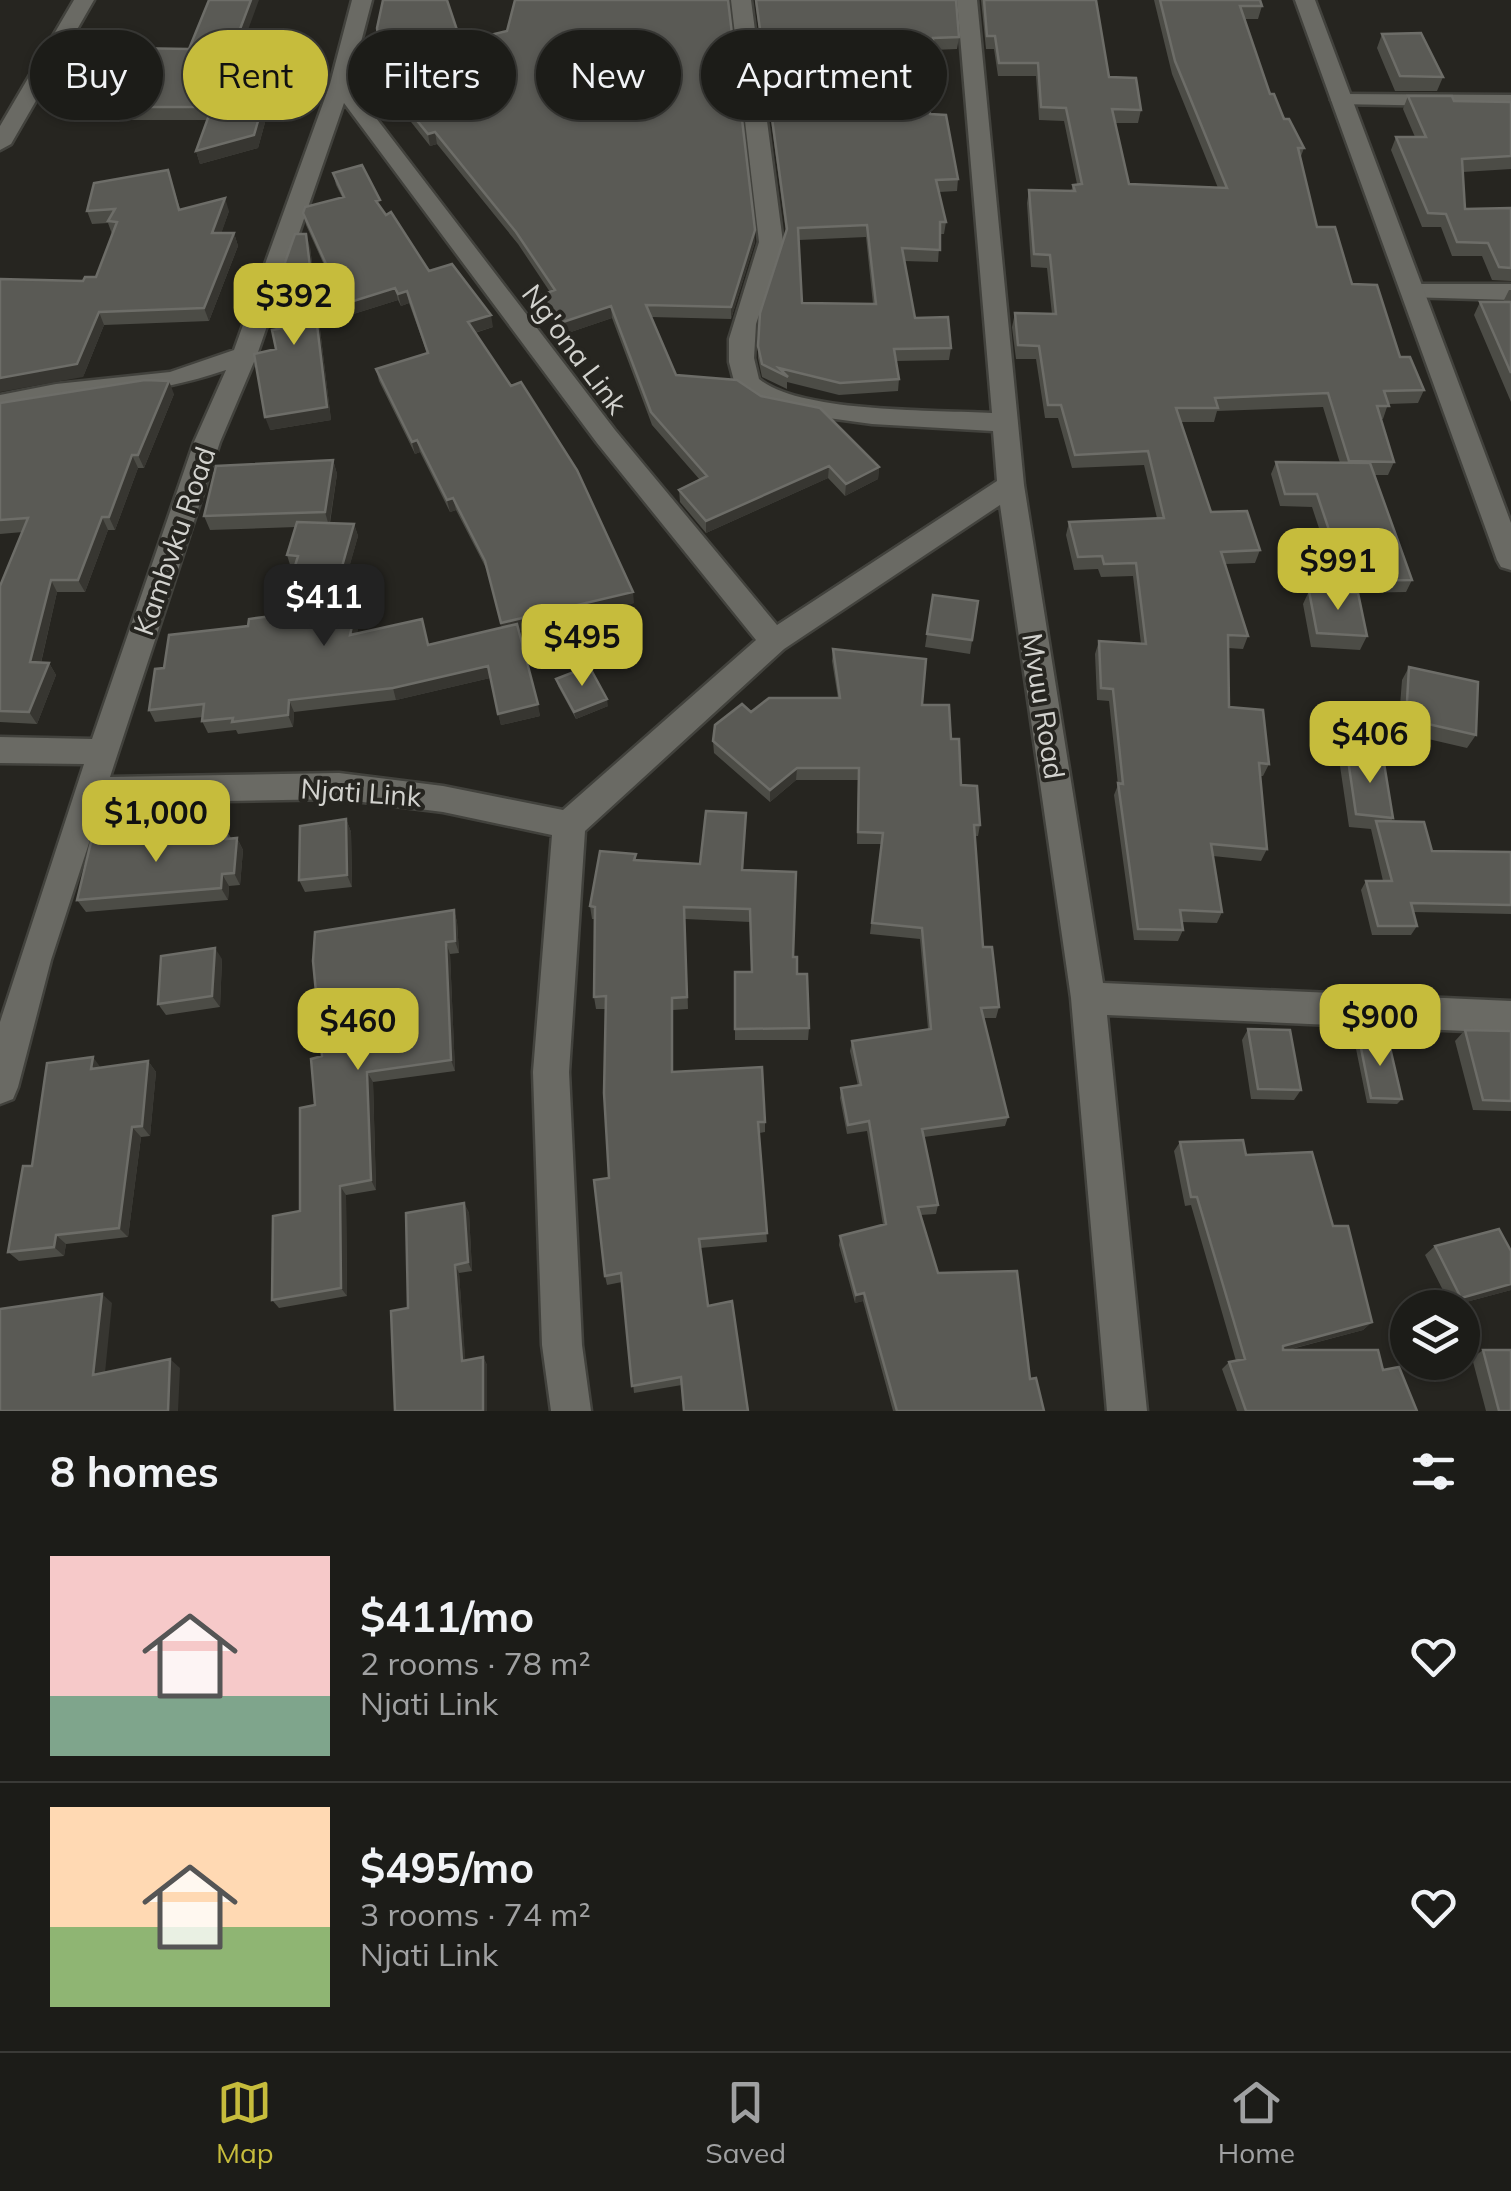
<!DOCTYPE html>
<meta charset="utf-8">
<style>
:root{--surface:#1c1c18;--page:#252521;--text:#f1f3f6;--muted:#a0a1a2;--line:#3a3a37;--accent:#c6bc3c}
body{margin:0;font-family:Mulish,sans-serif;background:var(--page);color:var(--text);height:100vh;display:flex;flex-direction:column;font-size:38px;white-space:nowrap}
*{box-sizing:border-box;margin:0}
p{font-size:32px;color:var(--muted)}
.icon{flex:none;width:55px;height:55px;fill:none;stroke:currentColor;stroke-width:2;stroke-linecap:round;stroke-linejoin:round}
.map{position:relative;height:1411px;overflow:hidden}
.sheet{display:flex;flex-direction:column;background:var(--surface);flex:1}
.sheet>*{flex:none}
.hud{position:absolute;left:30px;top:30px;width:1000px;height:90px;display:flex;gap:20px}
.fabs{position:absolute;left:1390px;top:1290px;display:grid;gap:20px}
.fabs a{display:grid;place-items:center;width:90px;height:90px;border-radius:50%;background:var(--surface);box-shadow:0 2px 8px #0004,0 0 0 2px var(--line);font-size:50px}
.price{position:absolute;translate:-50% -85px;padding:0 22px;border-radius:20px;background:var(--accent);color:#111;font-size:32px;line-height:65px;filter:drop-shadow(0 2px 5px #0008)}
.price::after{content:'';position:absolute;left:50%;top:60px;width:30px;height:22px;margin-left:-15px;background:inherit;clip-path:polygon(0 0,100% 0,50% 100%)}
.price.on{background:#222;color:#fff}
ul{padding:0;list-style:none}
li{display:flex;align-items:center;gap:30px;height:250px;padding:0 50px}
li+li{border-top:2px solid var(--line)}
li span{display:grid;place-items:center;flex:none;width:280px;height:200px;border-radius:0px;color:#555}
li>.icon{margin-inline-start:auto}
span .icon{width:120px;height:120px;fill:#fffc;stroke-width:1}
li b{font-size:42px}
h2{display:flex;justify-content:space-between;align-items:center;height:120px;padding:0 50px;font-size:42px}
.pill{padding:0 35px;border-radius:45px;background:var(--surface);box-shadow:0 2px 8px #0004,0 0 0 2px var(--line);font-size:35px;line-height:90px}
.pill.on{background:var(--accent);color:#111}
.tab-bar{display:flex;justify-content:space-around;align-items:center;height:140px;border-top:2px solid var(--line);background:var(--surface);font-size:28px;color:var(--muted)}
.tab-bar a{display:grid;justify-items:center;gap:5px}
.tab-bar .on{color:var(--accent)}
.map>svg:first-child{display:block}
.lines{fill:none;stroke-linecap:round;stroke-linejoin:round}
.street-casing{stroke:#42423d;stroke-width:5}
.secondary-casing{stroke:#42423d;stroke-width:5}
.street{fill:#6a6a64;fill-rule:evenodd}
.secondary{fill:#6a6a64;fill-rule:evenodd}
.wall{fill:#4c4c46;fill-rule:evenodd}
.shaded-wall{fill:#373631}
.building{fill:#5a5a55;stroke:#6d6d68;stroke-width:2.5;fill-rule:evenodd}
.labels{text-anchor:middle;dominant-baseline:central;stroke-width:8;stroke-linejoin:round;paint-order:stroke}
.street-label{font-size:28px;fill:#d2d2ce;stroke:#262520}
</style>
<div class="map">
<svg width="1511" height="1411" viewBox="0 0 1511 1411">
<rect width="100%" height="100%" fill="#262520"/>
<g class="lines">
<g class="street-casing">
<path id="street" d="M352 0H372L350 84 615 430 777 625 997 481 993 431 872 424 799 414 762 404 744 395 734 381 729 362V339L759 242 731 0H751L783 242 756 324 754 358 759 379C800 413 936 410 992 413L957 0H977L1024 485 1103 983 1511 1001V1033L1107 1015 1147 1411H1107L1071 998 1000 505 784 649 585 831 569 1072 582 1345 591 1411H551L542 1345 533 1072 552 835 443 812 339 799 102 803 51 960 18 1087 13 1099 0 1104V1022L84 764 0 763V737L92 739 194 442 226 370C151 396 77 397 0 413V395L56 384 170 372 234 350 330 84ZM344 103 597 443 756 640 563 810 443 786 339 773 110 777 220 442 257 355Z
M1342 94 1511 95V107L1335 104 1331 100Z
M1414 284H1511V300L1406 297 1402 292Z"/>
</g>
<g class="secondary-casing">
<path id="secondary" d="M74 0H94L11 144 0 150V126Z
M1295 0H1315L1511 523V570L1501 567 1497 560Z"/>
</g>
<use href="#street" class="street"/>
<use href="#secondary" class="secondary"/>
</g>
<path class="wall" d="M755 0H956L959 37 957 49 933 50 932 56H925L930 114 958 179 957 191 939 192 946 222 944 234H940L938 262 904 261 915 318 951 348 949 360 896 361 899 379 898 391 839 395 787 382V389L762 377 758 358V346L786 233ZM866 237 873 304 802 303 799 240Z
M981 0H1096L1109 77 1141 110 1138 123H1115L1129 184 1218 188 1172 74 1154 0H1260L1262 6 1258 19H1244L1270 94 1304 148 1300 159 1317 227 1400 357 1424 390 1418 403 1388 404 1383 419H1381L1394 462 1388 475H1375L1412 580 1406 592 1351 593 1367 636 1360 650 1311 647 1303 604 1309 591 1340 592 1312 507 1280 506 1271 474 1276 462 1340 463 1323 407 1217 411 1214 422H1180L1211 512 1260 550 1255 563 1225 564 1248 636 1243 649 1228 648 1229 707 1269 764 1263 776H1260L1267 849 1261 861 1213 856 1222 912 1217 923 1182 922 1183 930 1178 941 1134 940 1114 795 1118 785 1109 701 1097 700 1095 654 1099 641 1141 644 1133 576 1101 577 1098 569 1074 570 1066 535 1069 522 1157 518 1144 465 1072 468 1058 418H1045L1036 359H1016L1012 327 1015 313 1052 314 1047 268 1031 267 1027 203 1029 190 1071 191 1073 185 1077 184 1064 121 1039 120 1036 76H998L994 49H986Z
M1382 34 1443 77 1437 91H1395L1377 48Z
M461 42 755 242 731 319 651 317 676 375 879 467 878 479 845 496 828 478 706 533 680 502 679 490 700 480 652 425 612 318 562 335 541 308 539 296 550 292 518 244 437 144 430 146 400 108 388 112 386 100Z
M239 52 281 64 258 148 200 164 196 151 208 120H105L100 107Z
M1408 96 1454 101 1511 102V169L1463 172 1465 209 1511 208V281L1492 280 1482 256H1452L1441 227H1422L1391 150 1396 137H1415L1403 109Z
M168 170 180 209 229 211 221 233H234L238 246 209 321 104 325 83 377 96 277 112 234 108 223 92 224 87 211Z
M333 173 382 209 429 271 493 327 475 333 634 603 519 631 540 716 501 725 490 678 396 700 294 712 293 727 238 734 236 730 208 733 202 721 203 717 155 722 149 710 164 668 248 626 280 615 294 568H291L287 555 296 527 210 530 204 516 333 460 337 474 330 523 354 524 358 536 341 595H359L363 607 357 633 428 645 502 627 488 572 456 510 450 512 420 452 415 454 379 381 376 369 427 353 409 303 401 306 398 300 347 316 306 225 303 213 342 197 336 185Z
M310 247 331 420 270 430 276 349 308 324 286 284 282 271Z
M1509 290H1511V402L1474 315 1480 302H1503Z
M174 394 144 468H138L115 530H108L85 592H57L41 663H49L56 675 37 724 0 722V586L23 532 0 534V403Z
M933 595 978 601 970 654 925 647Z
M833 649 922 705 951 739 961 785 980 825 978 836H975L983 947 999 1007 996 1018H984L1008 1117 1005 1126 924 1137 938 1205 936 1214 920 1215 938 1273 1030 1379 1044 1411H893L863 1301 855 1303 839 1245 840 1236 883 1225 867 1131 847 1134 840 1098 841 1088 858 1086 850 1051 852 1041 928 1029 920 939 870 934 881 844H857L858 780H796L770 802 714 753 713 741 751 712 838 698 832 661Z
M1409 667 1476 735 1467 748 1398 732 1402 680Z
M556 679 608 706 576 719 558 686Z
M1347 753 1393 818 1391 821 1432 851 1511 852V914L1413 912 1417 926 1411 935H1372L1361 890 1366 881H1383L1371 829 1349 827 1340 766Z
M746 813 743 870 793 957 809 1028 808 1040H735V972H752L750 922 685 919 688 1009 673 1010V1072L765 1122V1132L759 1133 767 1242 700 1248 682 1385 634 1393 622 1282 607 1285 605 1276 609 1178 606 1009H596L594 997 595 919H592L590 906 636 854V860L700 864Z
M346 819 351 832 352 887 305 892 299 880Z
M227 831 231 838H237L243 850 240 885 229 886 228 900 86 912 77 900 146 835 148 839Z
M454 910 457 922 459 953 450 954 455 1071 373 1082 376 1190 346 1195 347 1296 279 1308 272 1300 300 1211 322 1056Z
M222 959 220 1007 166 1015 158 1004Z
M1248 1029 1301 1090 1294 1100 1251 1099 1242 1040Z
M1465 1030 1511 1031V1111L1473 1110 1455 1041Z
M1359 1038 1402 1099 1397 1104 1367 1103 1355 1044Z
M148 1061 156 1072 150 1136 141 1137 128 1237 66 1244 64 1256 19 1261 8 1252 32 1166 101 1068Z
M1180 1142 1246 1155 1333 1226 1372 1322 1363 1330 1288 1350 1383 1370 1417 1411H1237L1222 1369 1229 1362 1236 1361 1191 1205 1185 1206 1174 1151Z
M464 1203 469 1213 472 1271 459 1273 465 1360 483 1357 487 1365V1411L408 1308Z
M1435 1246 1511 1290 1451 1306 1425 1255Z
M1483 1350 1511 1411H1486L1472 1358Z"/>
<path class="shaded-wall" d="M251 0H259L235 65 231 53Z
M278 51 281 64 258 148 200 164 196 151Z
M397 96 400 108 388 112 386 100Z
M435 132 437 144 430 146 428 134Z
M225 198 229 211 217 246 212 233Z
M755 230V242L731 319V307Z
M234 233 238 246 209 321 204 308Z
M306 234 310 247 331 420 270 430 265 417 327 407Z
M395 288 398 300 347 316 344 304Z
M407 291 409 303 401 306 398 294Z
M611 306 612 318 562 335 560 323Z
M99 312 104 325 83 377 0 392V378Z
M491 315 493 327 470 334 468 322Z
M169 381 174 394 144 468 138 455Z
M417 440 420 452 415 454 412 442Z
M132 455 138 468 115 530 109 517Z
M333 460 337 474 329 526 325 512Z
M829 466 828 478 706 533V521Z
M879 467 878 479 845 496 846 484Z
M453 498 456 510 450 512 447 500Z
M102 517 108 530 85 592 78 580Z
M354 524 358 536 338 608 334 595Z
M51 580 57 592 38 675 30 662Z
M633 592 634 603 504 635 501 623Z
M359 595 363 607 354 647 350 635Z
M49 663 56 675 37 724 29 712Z
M488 666 490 678 396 700 393 688Z
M607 699 608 706 576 719 574 712Z
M289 700 294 712 293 727 288 715Z
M538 704 540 716 501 725 498 714Z
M797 768 796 780 770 802V790Z
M346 819 351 832 352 887 347 875Z
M237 838 243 850 240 885 234 873Z
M222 874 229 886 228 900 221 888Z
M454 910 457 922 459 953 455 941Z
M446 942 450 954 455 1071 451 1060Z
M215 948 222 959 220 1007 212 996Z
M93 1057 101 1068 91 1069Z
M148 1061 156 1072 150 1136 142 1126Z
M367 1072 373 1082 376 1190 371 1180Z
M132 1127 141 1137 128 1237 119 1228Z
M340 1186 346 1195 347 1296 341 1288Z
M464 1203 469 1213 472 1271 468 1262Z
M56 1235 66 1244 64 1256 54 1247Z
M455 1265 459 1273 466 1368 462 1361Z
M1511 1284V1290L1451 1306 1461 1298Z
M864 1293 863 1301 855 1303 856 1295Z
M102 1294 112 1303 104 1383 93 1375Z
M1372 1322 1363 1330 1275 1353 1283 1346Z
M483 1357 487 1365V1411H483Z
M170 1359 180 1368 178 1411H168Z"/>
<path class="building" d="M209 0H251L231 53 278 51 254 135 196 151 212 107H100L129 48 189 49Z
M383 0H447L461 42 507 31 515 0H728L755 230 731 307 646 305 676 375 737 380 761 396 820 408 879 467 846 484 829 466 706 521 679 490 707 476 651 412 611 306 560 323 539 296 555 290 516 232 435 132 428 134 397 96 386 100 377 28Z
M756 0H956L959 37 933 38V44H924L930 114 946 115 958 179 936 180 946 222H940V250L902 248 915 318 948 317 951 348 894 349 899 379 840 383 779 368 788 377 762 364 758 346 760 313 787 229ZM867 225 876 304 802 303 798 228Z
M984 0H1096L1109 77 1136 78 1141 110 1112 109 1129 184 1227 188 1175 61 1160 0H1260L1262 6H1240L1270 94H1274L1284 119H1289L1304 148H1298L1317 227H1335L1352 284 1377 285 1400 357H1410L1424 390 1384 391 1389 406H1377L1394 462 1349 461 1328 393 1215 398 1218 408H1176L1211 512 1247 511 1260 550 1221 552 1248 636 1228 635 1229 707 1263 710 1269 764 1259 763 1267 849 1211 844 1222 912 1180 910 1183 930 1138 929 1118 783 1123 784 1113 689 1101 688 1099 641 1146 644 1136 563 1104 564 1102 556 1078 557 1069 522 1164 518 1148 451 1075 455 1061 405H1048L1039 346 1018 345 1015 313 1056 314 1050 255 1034 254 1029 190 1075 191 1073 185 1082 184 1066 108 1041 107 1038 63H999L995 36H987Z
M1421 33 1443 77 1400 76 1382 34Z
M1408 96H1452L1454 101 1511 102V156L1462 159 1465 209 1511 208V268L1499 267 1488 243 1457 242 1446 214 1428 213 1396 137H1426Z
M362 165 380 200 376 201 386 215 391 212 429 271 452 264 491 315 468 322 511 386 521 382 577 470 633 592 501 623 485 561 453 498 447 500 417 440 412 442 376 369 428 353 407 291 398 294 395 288 344 304 303 213 305 207 344 197 333 173Z
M168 170 179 210 225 198 212 233H234L204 308 99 312 77 364 0 378V279L83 281 85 277H96L117 222 108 221 115 209 87 211 94 183Z
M295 234H306L327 407 265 417 254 354 276 349 272 330 311 323 282 271Z
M1480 302H1511V373Z
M145 380 169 381 138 455H132L109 517H102L78 580H51L30 662 49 663 29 712 0 711V586L28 518 0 520V403Z
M333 460 325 512 204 516 216 466Z
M1276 462 1370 463 1412 580 1346 581 1317 494H1285Z
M297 522 354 524 334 595H359L350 635 422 619 428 645 517 624 538 704 498 714 488 666 393 688 289 700 288 715 232 722 233 718 202 721 204 704 149 710 155 669 164 668 169 635 248 626 249 619 280 615 298 556 287 555Z
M1309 591 1358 593 1367 636 1317 633Z
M933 595 978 601 972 640 927 634Z
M833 649 926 659 922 705H949L951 739H959L961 785 977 786 980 825H974L983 947H992L999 1007 981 1008 1008 1117 922 1129 938 1205 918 1207 938 1273 1017 1271 1030 1379 1036 1378 1044 1411H897L864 1293 856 1295 840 1236 886 1224 869 1121 848 1125 841 1088 861 1085 852 1041 931 1029 922 928 872 923 883 833 858 832 859 768H797L770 790 713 741 715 725 742 704 751 712 769 698H840Z
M589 666 607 699 574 712 556 679Z
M1409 667 1478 682 1476 735 1406 719Z
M1347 753 1383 757 1393 818 1356 814Z
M706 811 746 813 742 870 796 872 793 957H797V974H807L809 1028 735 1029V972H752L750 909 684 907 687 997 672 998V1072L762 1067 765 1122H758L767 1233 699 1239 708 1306 732 1301 748 1411H684L681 1377 632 1386 621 1273 605 1276 594 1180 609 1178 604 1093 606 996 594 997 595 907 590 906 600 851 636 854 634 860 700 864Z
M346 819 347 875 299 880 300 826Z
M1376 821 1424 822 1432 851 1511 852V905L1411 903 1417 926H1378L1366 881H1392Z
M227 831 226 839 237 838 234 873 222 874 221 888 77 900 92 838 146 835 145 840Z
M454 910 455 941 446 942 451 1060 367 1072 371 1180 340 1186 341 1288 272 1300 273 1216 300 1211V1108L315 1105 311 1059 322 1056 313 961 315 932Z
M215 948 212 996 158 1004 161 956Z
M1248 1029 1290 1030 1301 1090 1258 1089Z
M1465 1030 1511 1031V1101L1483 1100Z
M1359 1038 1388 1039 1402 1099 1371 1098Z
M93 1057 91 1069 148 1061 142 1126 132 1127 119 1228 56 1235 54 1247 8 1252 23 1166H32L47 1063Z
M1243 1140 1246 1155 1312 1152 1333 1226H1348L1372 1322 1283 1346V1350H1378L1383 1370 1399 1367 1417 1411H1246L1229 1362 1245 1359 1197 1197H1191L1180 1142Z
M464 1203 468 1262 455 1265 462 1361 483 1357V1411H395L391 1311 408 1308 406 1213Z
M1499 1229 1511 1251V1284L1461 1298 1435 1246Z
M102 1294 93 1375 170 1359 168 1411H0V1309Z
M1483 1350H1511V1411H1499Z"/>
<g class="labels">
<g class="street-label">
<text transform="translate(575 349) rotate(53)">Ng'ona Link</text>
<text transform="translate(174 541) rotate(-71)">Kambvku Road</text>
<text transform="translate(1044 706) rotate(81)">Mvuu Road</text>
<text transform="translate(361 792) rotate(4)">Njati Link</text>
</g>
</g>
</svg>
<div class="fabs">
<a><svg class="icon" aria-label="layers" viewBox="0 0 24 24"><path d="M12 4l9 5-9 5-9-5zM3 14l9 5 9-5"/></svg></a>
</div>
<b class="price" style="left:294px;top:348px">$392</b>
<b class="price" style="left:1338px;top:613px">$991</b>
<b class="price on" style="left:324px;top:649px">$411</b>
<b class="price" style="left:582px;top:689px">$495</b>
<b class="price" style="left:1370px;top:786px">$406</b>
<b class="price" style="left:156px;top:865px">$1,000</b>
<b class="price" style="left:1380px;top:1069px">$900</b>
<b class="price" style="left:358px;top:1073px">$460</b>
<div class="hud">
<a class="pill">Buy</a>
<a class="pill on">Rent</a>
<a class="pill">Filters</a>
<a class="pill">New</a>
<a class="pill">Apartment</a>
</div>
</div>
<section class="sheet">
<h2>8 homes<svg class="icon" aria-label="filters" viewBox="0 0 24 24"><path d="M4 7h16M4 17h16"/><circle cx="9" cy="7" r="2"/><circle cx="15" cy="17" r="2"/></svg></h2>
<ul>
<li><span style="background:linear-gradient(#f6c9c9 70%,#7fa58c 0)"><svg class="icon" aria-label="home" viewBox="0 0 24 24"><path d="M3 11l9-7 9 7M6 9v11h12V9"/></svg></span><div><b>$411/mo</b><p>2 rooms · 78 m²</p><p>Njati Link</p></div><svg class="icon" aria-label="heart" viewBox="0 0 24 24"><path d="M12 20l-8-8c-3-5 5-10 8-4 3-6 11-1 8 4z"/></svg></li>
<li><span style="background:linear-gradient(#ffd9b3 60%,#8fb573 0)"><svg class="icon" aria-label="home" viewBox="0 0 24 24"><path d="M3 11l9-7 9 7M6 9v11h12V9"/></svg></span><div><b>$495/mo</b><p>3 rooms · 74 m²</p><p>Njati Link</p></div><svg class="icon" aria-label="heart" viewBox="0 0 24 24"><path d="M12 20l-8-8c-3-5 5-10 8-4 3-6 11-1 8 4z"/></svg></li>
</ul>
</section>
<nav class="tab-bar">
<a class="on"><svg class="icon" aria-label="map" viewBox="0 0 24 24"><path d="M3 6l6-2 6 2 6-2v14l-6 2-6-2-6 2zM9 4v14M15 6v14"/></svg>Map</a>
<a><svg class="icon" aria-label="saved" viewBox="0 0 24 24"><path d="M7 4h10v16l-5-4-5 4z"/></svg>Saved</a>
<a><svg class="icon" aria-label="home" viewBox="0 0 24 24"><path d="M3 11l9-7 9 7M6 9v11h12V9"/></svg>Home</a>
</nav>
